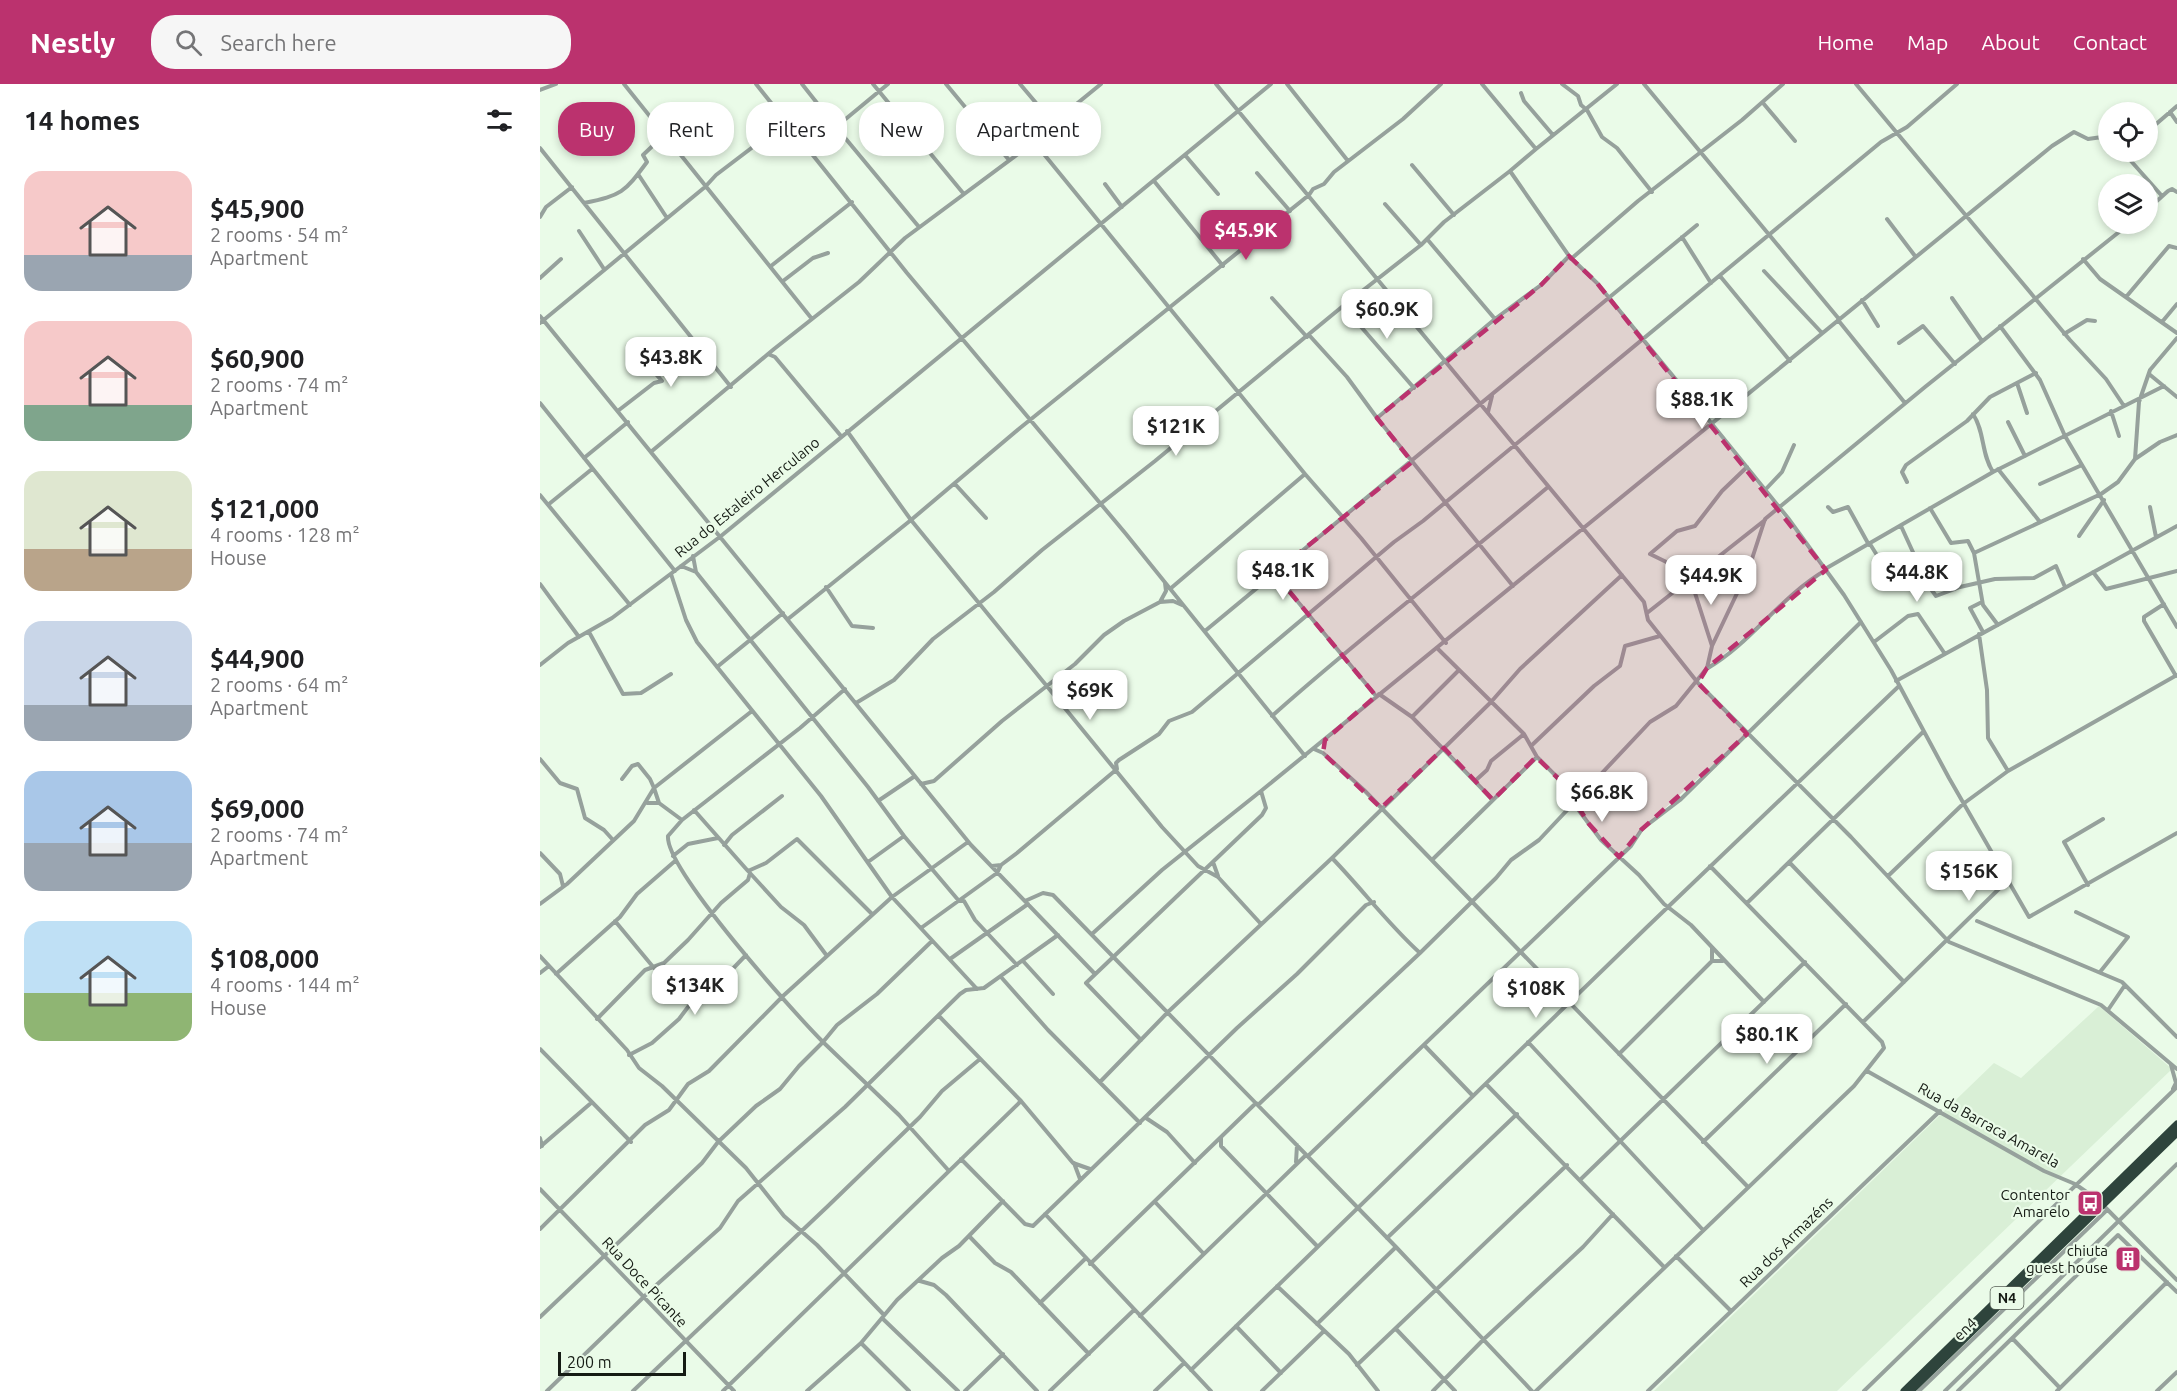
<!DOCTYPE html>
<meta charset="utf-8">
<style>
:root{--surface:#fff;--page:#f6f6f6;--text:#202124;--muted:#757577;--accent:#bb326e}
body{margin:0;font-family:Ubuntu,sans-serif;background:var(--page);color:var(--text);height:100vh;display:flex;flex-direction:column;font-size:22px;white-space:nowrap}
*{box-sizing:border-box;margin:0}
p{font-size:20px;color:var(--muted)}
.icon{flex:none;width:33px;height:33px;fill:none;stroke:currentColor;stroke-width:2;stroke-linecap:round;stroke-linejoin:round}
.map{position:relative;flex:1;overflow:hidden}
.details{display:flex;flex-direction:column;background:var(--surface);width:540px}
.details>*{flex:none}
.guide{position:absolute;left:18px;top:18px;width:570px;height:54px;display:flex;gap:12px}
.buttons{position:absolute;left:1558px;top:18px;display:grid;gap:12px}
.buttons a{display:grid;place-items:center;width:60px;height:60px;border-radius:50%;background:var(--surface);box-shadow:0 3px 9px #0003;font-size:30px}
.scale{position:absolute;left:18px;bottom:15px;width:128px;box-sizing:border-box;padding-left:6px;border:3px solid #151b14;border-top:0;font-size:16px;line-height:21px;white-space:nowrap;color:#151b14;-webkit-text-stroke:4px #eafbe8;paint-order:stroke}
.price{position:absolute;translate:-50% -51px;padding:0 14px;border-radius:12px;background:#fff;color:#222;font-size:20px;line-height:39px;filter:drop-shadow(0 2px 3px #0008)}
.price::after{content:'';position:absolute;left:50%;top:36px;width:18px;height:14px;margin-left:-9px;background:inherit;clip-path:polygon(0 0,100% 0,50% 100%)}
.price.current{background:var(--accent);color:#fff}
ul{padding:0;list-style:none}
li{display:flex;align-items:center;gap:18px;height:150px;padding:0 24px}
li span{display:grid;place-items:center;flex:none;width:168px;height:120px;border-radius:18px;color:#555}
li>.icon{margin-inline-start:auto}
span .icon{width:72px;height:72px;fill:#fffc;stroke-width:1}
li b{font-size:26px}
h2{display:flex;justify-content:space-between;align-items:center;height:72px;padding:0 24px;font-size:26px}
.pill{padding:0 21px;border-radius:24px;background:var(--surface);box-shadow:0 3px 9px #0003;font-size:21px;line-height:54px}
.pill.current{background:var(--accent);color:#fff}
header{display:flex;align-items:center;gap:36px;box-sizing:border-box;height:84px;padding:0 30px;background:var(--accent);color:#fff}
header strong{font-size:28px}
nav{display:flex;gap:33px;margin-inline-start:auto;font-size:21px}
.search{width:420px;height:54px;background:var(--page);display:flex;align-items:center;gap:15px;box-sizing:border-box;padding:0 21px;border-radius:24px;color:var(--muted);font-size:22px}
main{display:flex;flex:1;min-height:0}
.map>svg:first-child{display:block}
.built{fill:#d9efd6}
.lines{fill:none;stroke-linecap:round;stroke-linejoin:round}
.street{stroke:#96a19c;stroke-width:4}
.highway{stroke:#2e443c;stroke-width:7}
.marked{fill:#bb326e;fill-opacity:0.2;stroke:#bb326e;stroke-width:4.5;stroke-dasharray:12 8;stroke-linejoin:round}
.labels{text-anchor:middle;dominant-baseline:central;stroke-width:4.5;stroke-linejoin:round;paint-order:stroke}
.shield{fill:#eafbe8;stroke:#555e54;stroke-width:1.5}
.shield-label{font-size:14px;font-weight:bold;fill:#151b14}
.street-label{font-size:15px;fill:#151b14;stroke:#eafbe8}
.poi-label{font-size:15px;fill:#151b14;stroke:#eafbe8;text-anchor:end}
</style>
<header>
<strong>Nestly</strong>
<div class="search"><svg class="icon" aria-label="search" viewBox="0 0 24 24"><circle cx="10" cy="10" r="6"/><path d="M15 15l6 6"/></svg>Search here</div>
<nav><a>Home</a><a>Map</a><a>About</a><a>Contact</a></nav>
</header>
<main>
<section class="details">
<h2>14 homes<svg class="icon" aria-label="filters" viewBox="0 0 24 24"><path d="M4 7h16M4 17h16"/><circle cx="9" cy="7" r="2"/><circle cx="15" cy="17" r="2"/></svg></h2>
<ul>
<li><span style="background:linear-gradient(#f6c9c9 70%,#9aa5b1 0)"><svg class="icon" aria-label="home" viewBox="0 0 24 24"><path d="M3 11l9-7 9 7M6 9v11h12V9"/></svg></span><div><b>$45,900</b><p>2 rooms · 54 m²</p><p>Apartment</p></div></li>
<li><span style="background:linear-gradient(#f6c9c9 70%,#7fa58c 0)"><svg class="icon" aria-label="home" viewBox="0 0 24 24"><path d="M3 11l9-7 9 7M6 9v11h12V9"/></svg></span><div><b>$60,900</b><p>2 rooms · 74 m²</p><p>Apartment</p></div></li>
<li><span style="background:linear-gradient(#dfe7d0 65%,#b9a48a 0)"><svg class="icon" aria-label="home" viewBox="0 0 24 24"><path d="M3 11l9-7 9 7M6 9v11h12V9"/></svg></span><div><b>$121,000</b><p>4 rooms · 128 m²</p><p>House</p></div></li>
<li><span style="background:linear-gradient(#c9d6e8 70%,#9aa5b1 0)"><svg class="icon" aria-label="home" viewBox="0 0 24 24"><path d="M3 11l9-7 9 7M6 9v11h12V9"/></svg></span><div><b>$44,900</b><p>2 rooms · 64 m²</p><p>Apartment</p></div></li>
<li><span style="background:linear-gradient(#a9c7e8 60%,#9aa5b1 0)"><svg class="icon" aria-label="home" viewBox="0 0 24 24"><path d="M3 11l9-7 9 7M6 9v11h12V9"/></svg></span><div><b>$69,000</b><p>2 rooms · 74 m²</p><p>Apartment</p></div></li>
<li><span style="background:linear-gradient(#bfe0f5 60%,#8fb573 0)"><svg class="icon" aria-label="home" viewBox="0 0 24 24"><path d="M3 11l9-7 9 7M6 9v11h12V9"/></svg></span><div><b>$108,000</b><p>4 rooms · 144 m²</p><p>House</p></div></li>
</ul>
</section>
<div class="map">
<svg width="1637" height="1307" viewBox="0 0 1637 1307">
<rect width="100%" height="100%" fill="#eafbe8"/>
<path class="built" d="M1559 922 1632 985 1297 1307H1114L1454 979 1481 994Z"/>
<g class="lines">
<path class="street" d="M84 0 272 235
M216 0 367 189 586 450 765 672
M262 0 296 43 348 0
M333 0 423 109
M406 0 469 76
M480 0 513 39
M676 0 1104 518 1108 536 1158 599 1311 753 1409 858 1561 921 1637 985
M747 0 808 77
M942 0 996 65 1077 0
M1022 0 1038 12 1041 21 1047 26 1062 53 1077 64 1112 108
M1104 0 1299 235
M1316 0 1530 256 1566 295 1584 322
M0 6 16 0
M981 9 984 17 1013 51
M1223 19 1255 57
M1630 28 1637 38
M1608 47 1637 22
M262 55 278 52 296 43 379 143
M494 58 765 390 630 505
M0 64 191 303
M996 65 970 87 1029 172 1057 199 1155 319 1248 434 1304 511 1351 586 1409 694 1489 833 1637 749
M1583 68 1622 112
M645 71 678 110
M872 81 914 131
M717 89 750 127
M98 90 127 134
M614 97 683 182
M565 100 582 123
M44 119C82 111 84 109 107 78L103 71 123 52
M845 120 881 161
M1608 125 1628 107 1632 105 1637 108
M0 133 6 123 32 103
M1347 135 1375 172
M39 147 64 185
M1142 153 1171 199
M887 155 955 235
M1031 175 1098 117 1202 36 1243 0
M1543 175 1560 195 1637 249
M231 182 312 118
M1224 187 1282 249
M1180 192 1250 277
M0 194 21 175
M243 197 273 174 288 169
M1586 213 1629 162 1637 164
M732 214 767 253
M1412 214 1442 257
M1322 216 1338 242
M803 222 874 304
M0 232 431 761 555 890
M1298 236 1365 319
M1622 238 1637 220
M0 239 165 103 176 91 247 37
M1460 242 1500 296 1525 352 1637 543
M1524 250 1547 236 1555 237
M769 251 807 293 837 334
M1359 259 1383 242 1415 280
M228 270 235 273 301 352
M1609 290 1637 313
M1477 299 1487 329
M0 319 135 487
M79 326 114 299 122 297 115 289 116 285 154 257
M1571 327 1579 352
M948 328 952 312
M1433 330C1445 348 1441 370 1453 388
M1468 338 1485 372
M112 367 234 265 319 198 365 154 494 58 507 44 561 0
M44 374 88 338
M1595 375 1620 358 1637 351
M1458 385 1500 438
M765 390 821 454 906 559
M1367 398 1362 388 1366 381 1427 337 1450 313 1496 289
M415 400 446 434
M1500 400 1542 381
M1225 406 1242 388 1254 361
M0 411 90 521
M9 420 52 385
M1288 423 1293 428 1308 423 1329 461
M1610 423 1616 453
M1390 424 1411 459 1428 457 1434 469 1561 410 1578 398 1595 375 1599 318 1610 286 1637 254
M1361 442 1388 501 1396 512 1420 503 1455 495 1494 494 1516 482 1525 503
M1539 452 1564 416
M1330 460 1353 497
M1434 469 1443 521 1458 541
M153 472 156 488 328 703 364 752 328 778
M141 482 156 488
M1285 485 1453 388 1624 302
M1553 488 1566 505 1637 487
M734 489 836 612
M131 490 146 536 157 558 281 712 352 813 428 758
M0 500 39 553
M973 502 837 334 955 235 1001 201 1029 172
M286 503 312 542 333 544
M620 518 633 517 642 521
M1442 518 1430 524 1443 548
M1624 520 1604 533V537L1636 592
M1107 529 1225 436
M248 535 371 436 307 347
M665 547 1157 141
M49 548 83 610 101 609 131 590
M1334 558 1368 532 1378 530 1405 570
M1172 562 1155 509V492L1110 470 1137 447 1155 442 1182 407 1207 383
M898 565 984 650 997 673 1023 699 1034 720 1061 756 1099 791 1124 820 1151 841 1224 918
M0 581 28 559 72 534 181 452 731 0
M177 583 243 529
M1168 584C1212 558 1241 512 1286 486
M1356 597 1637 442
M839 610 872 633 918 587
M316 619 354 596 393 555 454 508 502 466 615 377 803 222 881 161 904 138 970 87
M732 632C821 552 917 480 1008 403
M872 633 953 716 892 776
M991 662 1054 602 1080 582 1085 562 1120 552
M774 665 783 669 824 706 1207 1102
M0 675 20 699 37 705 45 734 64 746 73 756
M1468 687 1637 591
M82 695 92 682 98 680 110 695 114 704 212 627
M935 697 947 686 951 677 984 650
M381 700 394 697 462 637 535 580 564 551 584 537 620 518 626 507 625 499
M953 716 997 673
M338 717 375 692
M107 719H119L142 736 128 752C125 785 255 930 283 958L297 941 337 910 392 857
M154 726 208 787 226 779 257 755 332 830
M142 736 260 644 305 605
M364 752 419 817H424L435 836 477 881
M184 761 192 751 242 712
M0 769 20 790 23 802
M133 772 148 760 178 754
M792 774C822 805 848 840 880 869
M673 778 678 792
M1249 778 1364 898
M452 782 461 781 477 769 577 685 576 679 579 676 619 650 629 637 652 628 854 458 883 437 1341 58 1367 43 1417 0
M209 788 241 823 264 841 287 872
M1348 792 1423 720 1468 687 1448 654 1447 606 1439 550
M1548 801 1524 758 1563 735
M485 817 503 809 513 811 856 1163 992 1307
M1207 819 1383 648
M0 820 27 800 94 737 114 704 119 719
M1536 828 1588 853 1560 888
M75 837 114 884 152 919
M1437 837 1582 898 1637 953
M721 840 678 793 658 782 622 743 371 436 480 344 769 111 773 105 784 100 794 88 863 35 901 0
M381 844 457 789 461 781
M552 850 622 786 721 707
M0 872 87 966 99 984 122 1002 206 1084 244 1132 277 1161 344 1231
M410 875 488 820
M483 877 513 910
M1172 877V864
M0 889 9 882
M16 890 80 833 97 810 135 777
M461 893 508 946 600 1039
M1568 926 1585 901
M399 932 481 1017 533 1079 550 1085
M57 935 105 886 124 879 148 856 181 819 208 796 210 789
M1323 938 1467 797
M601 956 546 899 722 731 726 724 721 707 1512 62 1534 48 1548 55 1569 52
M988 958 1163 1146
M885 962 933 1012
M0 965 91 1058
M1079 970 1172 877H1183
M89 971 112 959 139 935 148 923 182 896 206 871
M1631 981 1636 999 1633 1005
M1327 987 1504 1087 1535 1100 1558 1116 1637 1196
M560 998 628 928 792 774 951 618 980 585 1082 491
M946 1000 1124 1183
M718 1021 880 869 956 794 971 776 999 756 1110 638 1136 622 1167 584 1172 562 1209 484 1225 435 1385 303 1589 140
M606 1034 627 1048 655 1079
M0 1054 2 1062
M681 1054V1062L777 1162
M1163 1058 1306 920
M0 1063 51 1019
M768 1072 1091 762 1102 745 1140 716 1321 538
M421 1075 485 1140 493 1142 697 944 757 890 826 821 834 818
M756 1078 757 1061
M534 1079 540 1095
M1041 1095 1265 878
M0 1105 194 1307
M616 1119 663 1169
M505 1130 671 1307
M0 1145 105 1041 129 1026 148 1000 169 987 243 912 352 813 437 905
M429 1152 455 1179 471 1188 549 1270
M847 1154 977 1030
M1136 1172 1191 1227
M550 1180 716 1019
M380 1197 394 1201 406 1211 497 1307
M737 1202 809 1270 838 1307
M500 1219 545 1175
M600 1232 766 1071
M0 1233 162 1079 178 1058 216 1022 240 1005 259 982 283 958 359 1031 409 1087
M342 1234 418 1307
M777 1240 856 1163
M696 1242 741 1289
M856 1245 915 1307
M1473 1255 1520 1304
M321 1259 369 1307
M817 1281 1027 1081
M651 1286 1106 844 1358 603
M7 1307 113 1204 180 1144 198 1117 305 1023 420 910 426 906 444 904 518 851
M93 1307 288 1122 380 1033 402 1007 440 975
M183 1307 481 1017
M267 1307 321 1259 357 1216 402 1174 419 1162 463 1117
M425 1307 463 1270
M510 1307 594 1226
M615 1307 644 1279
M722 1307 784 1247
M893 1307 944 1255 1043 1163 1073 1130
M996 1307 1314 1002 1344 964 1342 958 1170 782
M1108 1307 1400 1027
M1324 1307 1637 1003
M1379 1307 1567 1126
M1405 1307 1637 1080
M1418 1307 1578 1151 1637 1208
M1517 1307 1627 1198
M1617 1307 1637 1288"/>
<path class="highway" d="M1364 1307 1637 1040
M1371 1307 1637 1049"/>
</g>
<path class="marked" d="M1029 172 1057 199 1286 486 1167 584 1158 599 1207 650 1101 746 1079 773 1049 740 1023 699 996 673 953 716 904 664 841 724 783 669 785 656 836 612 734 489 872 378 837 334 1001 201Z"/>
<defs>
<g id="bus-square" transform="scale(1.35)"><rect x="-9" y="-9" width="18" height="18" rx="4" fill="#bb326e" stroke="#eafbe8"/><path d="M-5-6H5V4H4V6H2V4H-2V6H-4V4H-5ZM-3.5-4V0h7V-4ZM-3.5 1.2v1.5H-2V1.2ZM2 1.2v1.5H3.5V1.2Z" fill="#fff"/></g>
<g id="building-square" transform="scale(1.35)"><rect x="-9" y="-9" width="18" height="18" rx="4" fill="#bb326e" stroke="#eafbe8"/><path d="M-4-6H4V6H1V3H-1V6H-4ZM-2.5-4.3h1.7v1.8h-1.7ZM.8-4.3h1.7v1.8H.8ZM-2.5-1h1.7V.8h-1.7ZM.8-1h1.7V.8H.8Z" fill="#fff"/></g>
</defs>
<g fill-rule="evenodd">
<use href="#bus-square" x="1550" y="1119"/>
<use href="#building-square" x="1588" y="1175"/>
</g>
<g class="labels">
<rect class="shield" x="1450.5" y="1203" width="33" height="22" rx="4.5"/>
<g class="shield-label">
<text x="1467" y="1214">N4</text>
</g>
<g class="street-label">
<text transform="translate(207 413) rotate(-39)">Rua do Estaleiro Herculano</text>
<text transform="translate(1449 1041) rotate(29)">Rua da Barraca Amarela</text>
<text transform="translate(1246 1158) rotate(-44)">Rua dos Armazéns</text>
<text transform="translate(105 1198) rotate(47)">Rua Doce Picante</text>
<text transform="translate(1425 1245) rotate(-44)">en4</text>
</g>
<g class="poi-label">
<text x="1530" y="1110">Contentor<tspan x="1530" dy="17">Amarelo</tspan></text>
<text x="1568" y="1166">chiuta<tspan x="1568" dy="17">guest house</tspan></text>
</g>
</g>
</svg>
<div class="buttons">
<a><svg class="icon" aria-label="locate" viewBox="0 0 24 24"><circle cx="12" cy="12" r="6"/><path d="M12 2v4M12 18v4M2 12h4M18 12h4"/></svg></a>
<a><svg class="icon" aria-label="layers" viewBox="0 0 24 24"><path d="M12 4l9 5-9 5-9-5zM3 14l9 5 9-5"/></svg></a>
</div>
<div class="scale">200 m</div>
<b class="price current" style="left:706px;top:177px">$45.9K</b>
<b class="price" style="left:847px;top:256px">$60.9K</b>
<b class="price" style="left:131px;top:304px">$43.8K</b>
<b class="price" style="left:1162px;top:346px">$88.1K</b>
<b class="price" style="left:636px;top:373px">$121K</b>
<b class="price" style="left:743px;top:517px">$48.1K</b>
<b class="price" style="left:1377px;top:519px">$44.8K</b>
<b class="price" style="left:1171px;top:522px">$44.9K</b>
<b class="price" style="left:550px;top:637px">$69K</b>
<b class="price" style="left:1062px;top:739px">$66.8K</b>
<b class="price" style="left:1429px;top:818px">$156K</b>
<b class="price" style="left:155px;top:932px">$134K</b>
<b class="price" style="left:996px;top:935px">$108K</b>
<b class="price" style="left:1227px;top:981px">$80.1K</b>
<div class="guide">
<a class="pill current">Buy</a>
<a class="pill">Rent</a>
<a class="pill">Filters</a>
<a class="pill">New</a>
<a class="pill">Apartment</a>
</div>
</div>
</main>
